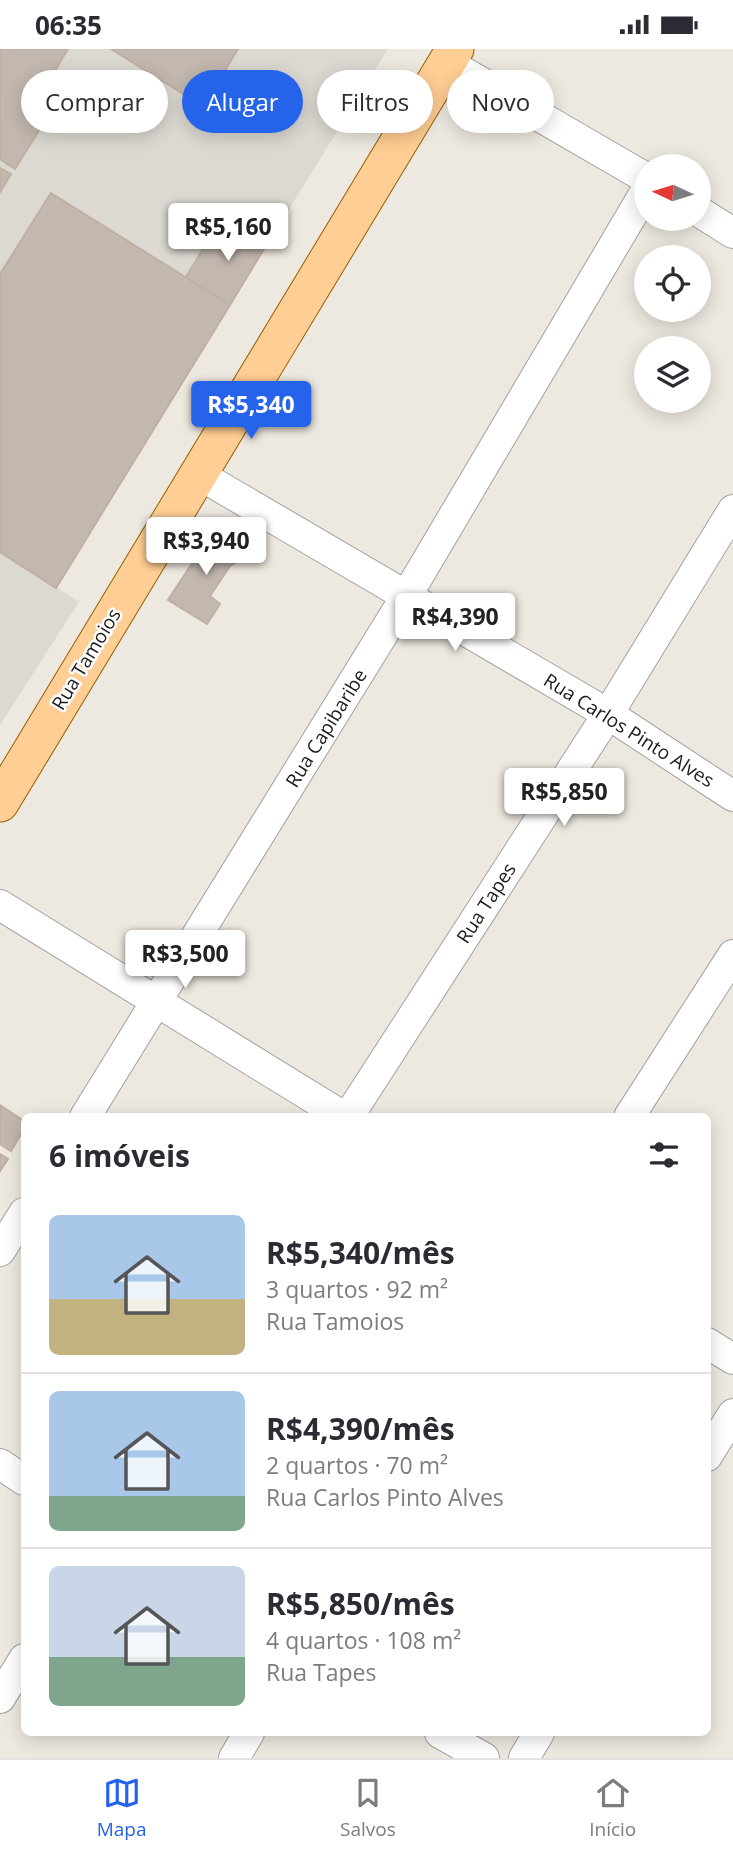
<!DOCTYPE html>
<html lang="pt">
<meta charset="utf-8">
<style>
:root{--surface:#fff;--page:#f7f7f7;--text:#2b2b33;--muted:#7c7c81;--line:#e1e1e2;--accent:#2563eb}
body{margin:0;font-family:"Open Sans",sans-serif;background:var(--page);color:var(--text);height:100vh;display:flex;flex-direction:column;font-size:26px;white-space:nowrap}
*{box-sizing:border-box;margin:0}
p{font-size:23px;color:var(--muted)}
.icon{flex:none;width:38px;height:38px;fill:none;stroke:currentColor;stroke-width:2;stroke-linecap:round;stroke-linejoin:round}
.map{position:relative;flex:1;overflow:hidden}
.sheet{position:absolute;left:21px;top:1064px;width:690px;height:623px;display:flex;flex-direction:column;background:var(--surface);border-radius:10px;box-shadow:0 4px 18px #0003}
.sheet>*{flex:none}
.hud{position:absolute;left:21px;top:21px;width:691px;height:63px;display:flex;gap:14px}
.needle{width:46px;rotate:274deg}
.fabs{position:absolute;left:634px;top:105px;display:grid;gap:14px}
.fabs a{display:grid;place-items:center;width:77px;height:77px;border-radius:50%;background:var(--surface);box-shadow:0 4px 18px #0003;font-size:35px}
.price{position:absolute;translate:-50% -60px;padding:0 16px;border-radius:7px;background:#fff;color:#222;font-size:23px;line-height:46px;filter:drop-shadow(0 2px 4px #0008)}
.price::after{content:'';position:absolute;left:50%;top:42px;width:21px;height:16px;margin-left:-10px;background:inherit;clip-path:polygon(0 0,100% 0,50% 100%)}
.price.active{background:var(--accent);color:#fff}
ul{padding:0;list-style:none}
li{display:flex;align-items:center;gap:21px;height:175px;padding:0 28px}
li+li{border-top:2px solid var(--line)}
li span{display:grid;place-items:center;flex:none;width:196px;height:140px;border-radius:10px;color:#555}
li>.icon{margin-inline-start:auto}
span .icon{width:84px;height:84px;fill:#fffc;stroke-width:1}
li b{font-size:30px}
h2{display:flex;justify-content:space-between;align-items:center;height:84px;padding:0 28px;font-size:30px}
.chip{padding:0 24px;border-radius:32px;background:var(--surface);box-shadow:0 4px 18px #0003;font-size:24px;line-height:63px}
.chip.active{background:var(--accent);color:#fff}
.status{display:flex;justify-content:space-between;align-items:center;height:49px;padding:0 35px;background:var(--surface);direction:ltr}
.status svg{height:19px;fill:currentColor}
.menu{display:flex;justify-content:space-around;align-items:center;height:98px;border-top:2px solid var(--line);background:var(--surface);font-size:19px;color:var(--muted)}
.menu a{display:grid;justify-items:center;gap:4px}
.menu .active{color:var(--accent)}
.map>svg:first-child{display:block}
.airport{fill:#dcd9d2}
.building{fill:#c2b8b0;stroke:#c0afa2;stroke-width:2}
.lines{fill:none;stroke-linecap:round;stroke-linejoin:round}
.minor-casing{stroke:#a2a2a2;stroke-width:32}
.major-casing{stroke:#935f00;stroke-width:39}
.minor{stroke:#fff;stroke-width:30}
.major{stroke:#ffce94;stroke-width:37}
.labels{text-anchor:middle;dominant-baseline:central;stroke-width:5;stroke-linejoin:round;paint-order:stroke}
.street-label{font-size:19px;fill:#1b1b1b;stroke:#fff}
</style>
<div class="status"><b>06:35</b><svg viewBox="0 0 49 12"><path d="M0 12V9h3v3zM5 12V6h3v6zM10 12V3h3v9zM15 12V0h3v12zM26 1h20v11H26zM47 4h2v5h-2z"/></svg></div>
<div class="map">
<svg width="733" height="1709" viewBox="0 0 733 1709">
<rect width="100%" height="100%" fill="#eee9e0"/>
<path class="airport" d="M0 0H388L56 538 79 553 0 676Z"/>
<path class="building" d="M0 0H68L36 53 51 62 15 120 0 110Z
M111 0H238L203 57Z
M0 119 11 125 0 143Z
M51 144 230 256 56 539 0 503V225Z
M264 172 276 180 230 256 186 228 215 180 247 200Z
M214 481 249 506 230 517 210 547 220 555 207 575 168 551Z
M0 1056 24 1072V1080L11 1102 0 1095Z
M0 1105 8 1110 0 1122Z"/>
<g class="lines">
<g class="minor-casing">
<path id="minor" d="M446 13 646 129
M698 162 733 184
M198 425 608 665 733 747
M0 856 344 1068
M85 1068 407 546 646 142
M348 1068 608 665 733 461
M629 1068 733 906
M0 1202 24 1164
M707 1294 733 1310
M707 1407 733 1365
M0 1415 24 1431
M0 1649 24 1610
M440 1684 484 1709
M234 1709 249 1684
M524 1709 539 1684"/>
</g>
<g class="major-casing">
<path id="major" d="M0 754 455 0"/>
</g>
<use href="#minor" class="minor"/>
<use href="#major" class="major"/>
</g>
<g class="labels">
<g class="street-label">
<text transform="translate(86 610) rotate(-59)">Rua Tamoios</text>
<text transform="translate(326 679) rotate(-58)">Rua Capibaribe</text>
<text transform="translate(629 681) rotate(32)">Rua Carlos Pinto Alves</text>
<text transform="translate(486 854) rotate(-57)">Rua Tapes</text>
</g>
</g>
</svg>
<div class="fabs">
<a><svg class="needle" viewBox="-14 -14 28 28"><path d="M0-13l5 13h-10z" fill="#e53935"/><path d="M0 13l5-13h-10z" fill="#7c7c81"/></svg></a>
<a><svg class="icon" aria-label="locate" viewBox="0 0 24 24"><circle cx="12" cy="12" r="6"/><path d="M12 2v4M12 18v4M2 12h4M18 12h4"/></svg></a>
<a><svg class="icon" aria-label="layers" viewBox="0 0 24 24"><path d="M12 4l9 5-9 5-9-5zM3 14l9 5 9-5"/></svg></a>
</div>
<b class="price" style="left:228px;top:214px">R$5,160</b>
<b class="price active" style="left:251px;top:392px">R$5,340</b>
<b class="price" style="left:206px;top:528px">R$3,940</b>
<b class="price" style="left:455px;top:604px">R$4,390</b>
<b class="price" style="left:564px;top:779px">R$5,850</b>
<b class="price" style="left:185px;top:941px">R$3,500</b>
<div class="hud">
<a class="chip">Comprar</a>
<a class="chip active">Alugar</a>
<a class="chip">Filtros</a>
<a class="chip">Novo</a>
</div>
<section class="sheet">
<h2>6 imóveis<svg class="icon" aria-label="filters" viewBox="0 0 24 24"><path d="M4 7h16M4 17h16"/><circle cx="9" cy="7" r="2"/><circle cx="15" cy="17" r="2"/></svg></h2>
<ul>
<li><span style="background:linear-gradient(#a9c7e8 60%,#c2b280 0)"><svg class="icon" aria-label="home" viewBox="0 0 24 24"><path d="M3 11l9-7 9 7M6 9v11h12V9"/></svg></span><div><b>R$5,340/mês</b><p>3 quartos · 92 m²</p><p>Rua Tamoios</p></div></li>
<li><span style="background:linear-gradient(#a9c7e8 75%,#7fa58c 0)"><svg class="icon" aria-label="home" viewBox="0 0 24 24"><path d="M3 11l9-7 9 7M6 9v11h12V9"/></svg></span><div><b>R$4,390/mês</b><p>2 quartos · 70 m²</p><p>Rua Carlos Pinto Alves</p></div></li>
<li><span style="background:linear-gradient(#c9d6e8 65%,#7fa58c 0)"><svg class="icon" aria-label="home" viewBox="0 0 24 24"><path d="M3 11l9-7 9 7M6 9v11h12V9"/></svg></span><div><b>R$5,850/mês</b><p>4 quartos · 108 m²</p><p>Rua Tapes</p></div></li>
</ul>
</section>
</div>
<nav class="menu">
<a class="active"><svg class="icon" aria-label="map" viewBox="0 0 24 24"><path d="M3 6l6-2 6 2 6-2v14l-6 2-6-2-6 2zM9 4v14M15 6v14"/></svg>Mapa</a>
<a><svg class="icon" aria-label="saved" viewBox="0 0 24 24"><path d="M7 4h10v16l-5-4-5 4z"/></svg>Salvos</a>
<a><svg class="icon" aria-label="home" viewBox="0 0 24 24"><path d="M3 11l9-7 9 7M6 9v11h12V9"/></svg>Início</a>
</nav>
